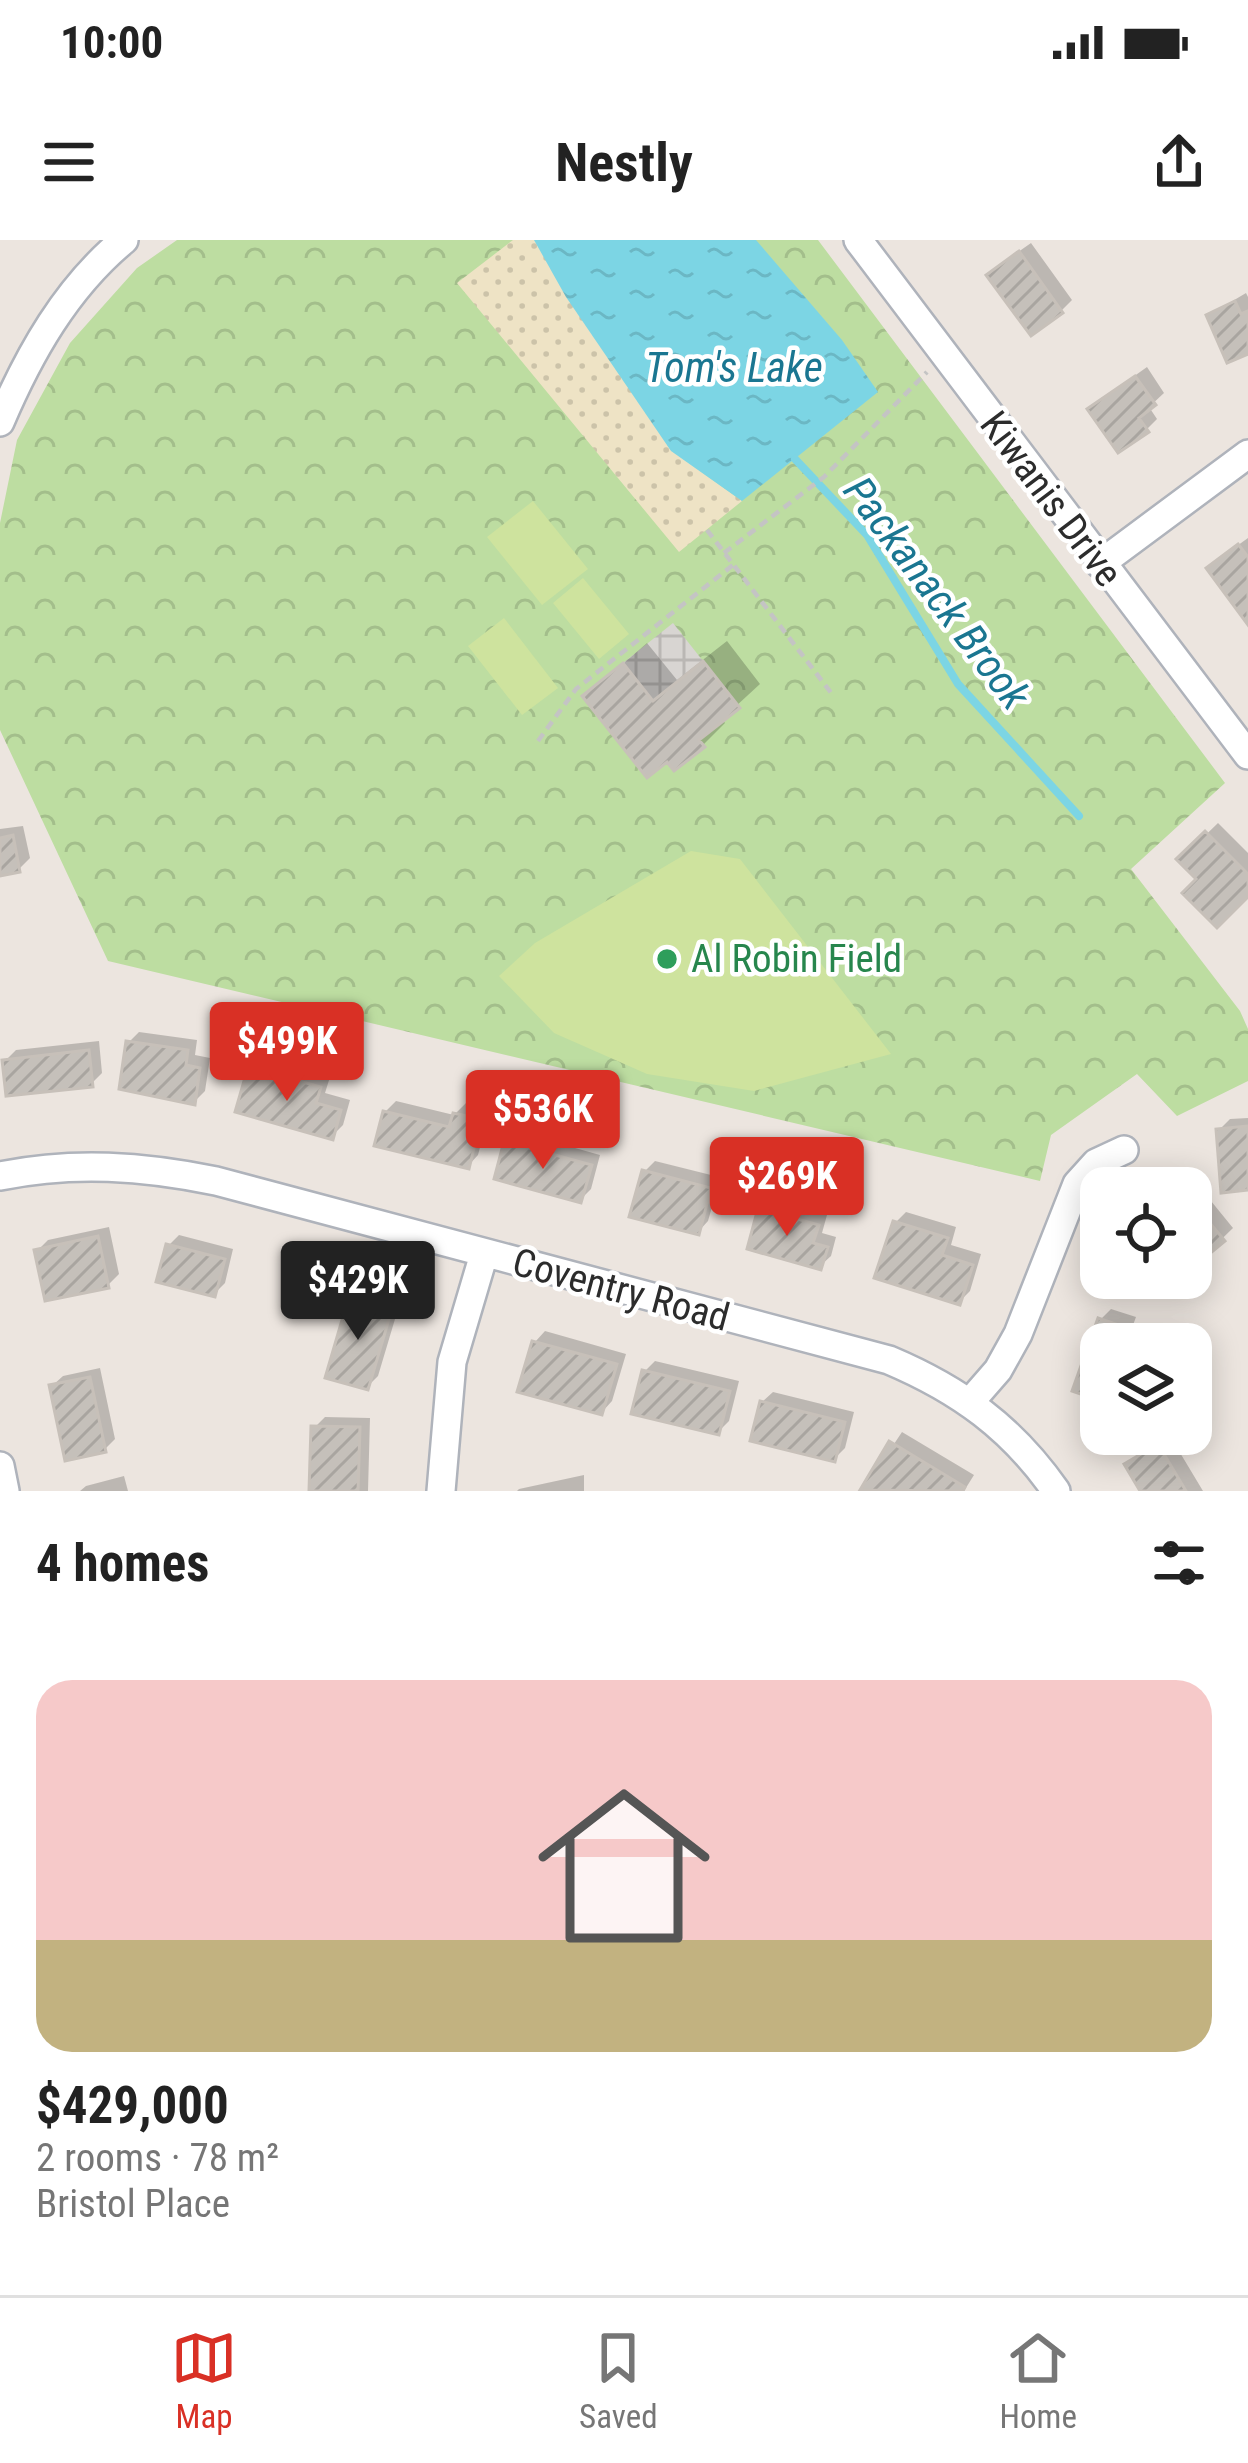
<!DOCTYPE html>
<meta charset="utf-8">
<style>
:root{--surface:#fff;--page:#f2f2f2;--text:#222;--muted:#767676;--line:#e0e0e0;--accent:#d93025}
body{margin:0;font-family:"Roboto Condensed",sans-serif;background:var(--page);color:var(--text);height:100vh;display:flex;flex-direction:column;font-size:45px;white-space:nowrap}
*{box-sizing:border-box;margin:0}
p{font-size:39px;color:var(--muted)}
.icon{flex:none;width:66px;height:66px;fill:none;stroke:currentColor;stroke-width:2;stroke-linecap:round;stroke-linejoin:round}
.map{position:relative;height:1251px;overflow:hidden}
.panel{display:flex;flex-direction:column;background:var(--surface);flex:1}
.panel>*{flex:none}
.buttons{position:absolute;left:1080px;top:927px;display:grid;gap:24px}
.buttons a{display:grid;place-items:center;width:132px;height:132px;border-radius:24px;background:var(--surface);box-shadow:0 6px 30px #0003;font-size:60px}
.price{position:absolute;translate:-50% -102px;padding:0 27px;border-radius:12px;background:var(--accent);color:#fff;font-size:39px;line-height:78px;filter:drop-shadow(0 3px 6px #0008)}
.price::after{content:'';position:absolute;left:50%;top:72px;width:36px;height:27px;margin-left:-18px;background:inherit;clip-path:polygon(0 0,100% 0,50% 100%)}
.price.on{background:#222;color:#fff}
ul{padding:0;list-style:none}
li{display:grid;align-content:center;gap:24px;height:636px;padding:0 36px}
li span{display:grid;place-items:center;height:372px;border-radius:36px;color:#555}
li>.icon{margin-inline-start:auto}
span .icon{width:216px;height:216px;fill:#fffc;stroke-width:1}
li b{font-size:51px}
h2{display:flex;justify-content:space-between;align-items:center;height:144px;padding:0 36px;font-size:51px}
.status{display:flex;justify-content:space-between;align-items:center;height:84px;padding:0 60px;background:var(--surface);direction:ltr}
.status svg{height:33px;fill:currentColor}
header{display:flex;justify-content:space-between;align-items:center;height:156px;padding:0 36px;background:var(--surface);font-size:54px;font-weight:700}
.menu{display:flex;justify-content:space-around;align-items:center;height:168px;border-top:3px solid var(--line);background:var(--surface);font-size:33px;color:var(--muted)}
.menu a{display:grid;justify-items:center;gap:6px}
.menu .on{color:var(--accent)}
.map>svg:first-child{display:block}
.forest{fill:url(#forest-crowns)}
.sand{fill:url(#sand-dots)}
.pitch{fill:#cee39e}
.plaza{fill:url(#plaza-grid)}
.water{fill:url(#water-ripples)}
.shadow{fill:#0003}
.lines{fill:none;stroke-linecap:round;stroke-linejoin:round}
.stream{stroke:#7cd5e4;stroke-width:8}
.building{fill:url(#building-hatch);stroke:#c7c0b9;stroke-width:3}
.minor-casing{stroke:#afb3bb;stroke-width:32}
.path{stroke:#c4c4c4;stroke-width:4.5;stroke-dasharray:9 6;stroke-linecap:butt}
.minor{stroke:#fff;stroke-width:27}
.leisure-dot{fill:#2e9e5b;stroke:#fff;stroke-width:4.5}
.labels{text-anchor:middle;dominant-baseline:central;stroke-width:9;stroke-linejoin:round;paint-order:stroke}
.street-label{font-size:39px;fill:#2c2c2c;stroke:#fff}
.leisure-label{font-size:39px;fill:#27864d;stroke:#fff;text-anchor:start}
.water-label{font-size:42px;font-style:italic;fill:#1a7691;stroke:#fff}
</style>
<div class="status"><b>10:00</b><svg viewBox="0 0 49 12"><path d="M0 12V9h3v3zM5 12V6h3v6zM10 12V3h3v9zM15 12V0h3v12zM26 1h20v11H26zM47 4h2v5h-2z"/></svg></div>
<header><svg class="icon" aria-label="menu" viewBox="0 0 24 24"><path d="M4 6h16M4 12h16M4 18h16"/></svg>Nestly<svg class="icon" aria-label="share" viewBox="0 0 24 24"><path d="M12 15V3M7 8l5-5 5 5M5 13v7h14v-7"/></svg></header>
<div class="map">
<svg width="1248" height="1251" viewBox="0 0 1248 1251">
<defs>
<pattern id="forest-crowns" width="20" height="18" patternUnits="userSpaceOnUse" patternTransform="scale(3)"><rect width="20" height="18" fill="#bddda1"/><path d="M2 6a3 3 0 1 1 6 0M12 15a3 3 0 1 1 6 0" fill="none" stroke="#a3be8b"/></pattern>
<pattern id="sand-dots" width="8" height="8" patternUnits="userSpaceOnUse" patternTransform="scale(3)"><rect width="8" height="8" fill="#eee3c5"/><path d="M2 2h.1M6 6h.1" fill="none" stroke="#ccc3a9" stroke-width="1.8" stroke-linecap="round"/></pattern>
<pattern id="plaza-grid" width="8" height="8" patternUnits="userSpaceOnUse" patternTransform="scale(3)"><rect width="8" height="8" fill="#d8d5d2"/><path d="M0 4h8M4 0v8" fill="none" stroke="#bab7b4"/></pattern>
<pattern id="water-ripples" width="26" height="14" patternUnits="userSpaceOnUse" patternTransform="scale(3)"><rect width="26" height="14" fill="#7cd5e4"/><path d="M2 4q2-2 4 0t4 0M15 11q2-2 4 0t4 0" fill="none" stroke="#6bb7c4"/></pattern>
<pattern id="building-hatch" width="6" height="6" patternUnits="userSpaceOnUse" patternTransform="scale(3)"><rect width="6" height="6" fill="#c5c0ba"/><path d="M-1 1l2-2M0 6l6-6M5 7l2-2" fill="none" stroke="#a9a5a0"/></pattern>
</defs>
<rect width="100%" height="100%" fill="#ece5df"/>
<path class="forest" d="M177 0H818L1225 543 1131 629 1240 771 1248 789V841L1177 876 1137 834 1051 895 1040 941 108 721 0 490V283L17 200 70 103 137 28Z"/>
<path class="sand" d="M513 0H535L671 210 742 261 679 312 457 43Z"/>
<path class="pitch" d="M533 261 588 329 542 365 487 297Z
M583 338 629 394 599 419 553 363Z
M504 378 558 448 522 475 468 406Z
M691 611 740 619 891 814 754 851 647 834 554 793 499 736 535 703Z"/>
<path class="plaza" d="M673 383 703 421 653 461 623 423Z"/>
<path class="water" d="M534 0H756L842 100 878 152 742 261 671 211 566 57Z"/>
<path class="shadow" d="M1031 3 1072 60 1061 71 1001 24Z
M1246 53 1248 57V111L1209 75Z
M1147 127 1164 153 1149 167 1157 179 1147 189 1102 159Z
M1248 298V380L1220 318Z
M727 401 760 444 722 479 725 483 703 505 586 456 647 403 677 440Z
M1218 583 1248 613V653L1200 639 1181 619Z
M23 586 30 618 19 629 0 633V589Z
M139 792 197 800 195 815 210 818 205 851 194 862 128 803Z
M99 801 102 833 91 844 5 821 16 810Z
M261 818 330 837 325 853 350 860 343 885 332 896 250 829Z
M396 861 454 875 466 863 490 869 478 915 468 926 385 872Z
M1248 878V947L1219 890 1230 879Z
M518 892 600 915 591 949 580 960 507 902Z
M655 921 719 937 726 924 749 930 741 962 737 966 714 960 708 981 698 992 644 932Z
M772 959 827 975 822 993 836 997 831 1016 820 1026 761 970Z
M1211 961 1233 988 1191 1029V978Z
M906 972 956 987 951 1005 981 1014 970 1051 959 1062 896 982Z
M109 987 119 1034 108 1045 37 1011 48 1000Z
M179 995 233 1009 225 1043 214 1054 168 1006Z
M1165 1038H1182L1172 1047Z
M362 1047 401 1059 378 1136 367 1147 352 1058Z
M1111 1069 1136 1077 1129 1096 1140 1100 1101 1104V1158L1100 1080Z
M545 1091 626 1114 612 1161 602 1172 535 1102Z
M655 1121 739 1141 729 1181 718 1192 644 1132Z
M100 1128 115 1199 104 1210 52 1146 63 1136Z
M773 1152 854 1172 845 1208 834 1219 762 1162Z
M325 1177 370 1178 368 1251H312L314 1188Z
M902 1192 974 1235 964 1251 864 1249Z
M1170 1196 1203 1251H1144L1128 1225Z
M584 1235V1251H517L519 1249Z
M124 1236 128 1251H80L86 1246Z"/>
<g class="lines">
<path class="stream" d="M795 219 867 295 958 444 1079 576"/>
</g>
<path class="building" d="M1019 11 1063 73 1031 96 986 35Z
M1235 61 1241 74 1248 71V114L1227 123 1206 75Z
M1135 136 1156 165 1139 178 1149 192 1118 213 1087 169Z
M1238 304 1248 317V385L1206 328Z
M703 421 740 468 699 500 705 507 674 531 667 522 647 538 582 456 623 423 653 461Z
M1205 591 1248 634V657L1217 688 1182 653 1196 639 1176 619Z
M13 595 20 632 0 636V598Z
M126 801 188 810 186 825 200 828 195 865 119 849Z
M89 810 93 847 6 856 2 820Z
M248 827 321 847 316 863 341 870 333 900 235 872Z
M383 871 449 887 453 873 481 879 469 929 374 906Z
M1248 886V950L1221 953 1216 889Z
M504 901 592 925 581 963 494 939Z
M718 927 747 934 737 970 709 962Z
M642 930 711 948 699 995 629 977Z
M758 968 819 985 813 1003 828 1007 821 1030 747 1009Z
M1199 970 1225 1001 1191 1029V976Z
M893 981 948 998 942 1015 973 1025 960 1065 874 1038Z
M98 996 109 1048 45 1061 34 1010Z
M166 1004 225 1019 215 1057 156 1042Z
M349 1056 392 1069 368 1150 325 1138Z
M1098 1078 1127 1088 1121 1104H1101V1161L1072 1151Z
M532 1101 617 1124 602 1175 517 1152Z
M642 1130 730 1151 719 1195 631 1174Z
M90 1137 106 1212 65 1221 49 1145Z
M760 1161 845 1182 835 1222 750 1201Z
M311 1186 360 1187 358 1251H309Z
M889 1201 965 1247 963 1251 860 1250Z
M1158 1204 1186 1251H1140L1124 1224Z"/>
<g class="lines">
<g class="minor-casing">
<path id="minor" d="M858 0 1248 515
M0 182C29 114 66 48 124 0
M1100 324 1248 214
M0 936C74 921 143 926 216 941L889 1120C960 1150 1012 1188 1056 1251
M971 1161 998 1130 1018 1094 1077 944 1096 923 1124 910
M0 1226 5 1251
M441 1251 452 1122 484 1014"/>
</g>
<path class="path" d="M707 290 832 454
M724 313 824 237 927 132
M538 501 576 449 733 325"/>
<use href="#minor" class="minor"/>
</g>
<circle class="leisure-dot" cx="667" cy="719" r="12"/>
<g class="labels">
<g class="street-label">
<text transform="translate(1051 259) rotate(53)">Kiwanis Drive</text>
<text transform="translate(621 1050) rotate(15)">Coventry Road</text>
</g>
<g class="leisure-label">
<text x="691" y="719">Al Robin Field</text>
</g>
<g class="water-label">
<text x="734" y="127">Tom's Lake</text>
<text transform="translate(937 353) rotate(53)">Packanack Brook</text>
</g>
</g>
</svg>
<div class="buttons">
<a><svg class="icon" aria-label="locate" viewBox="0 0 24 24"><circle cx="12" cy="12" r="6"/><path d="M12 2v4M12 18v4M2 12h4M18 12h4"/></svg></a>
<a><svg class="icon" aria-label="layers" viewBox="0 0 24 24"><path d="M12 4l9 5-9 5-9-5zM3 14l9 5 9-5"/></svg></a>
</div>
<b class="price" style="left:287px;top:864px">$499K</b>
<b class="price" style="left:543px;top:932px">$536K</b>
<b class="price" style="left:787px;top:999px">$269K</b>
<b class="price on" style="left:358px;top:1103px">$429K</b>
</div>
<section class="panel">
<h2>4 homes<svg class="icon" aria-label="filters" viewBox="0 0 24 24"><path d="M4 7h16M4 17h16"/><circle cx="9" cy="7" r="2"/><circle cx="15" cy="17" r="2"/></svg></h2>
<ul>
<li><span style="background:linear-gradient(#f6c9c9 70%,#c2b280 0)"><svg class="icon" aria-label="home" viewBox="0 0 24 24"><path d="M3 11l9-7 9 7M6 9v11h12V9"/></svg></span><div><b>$429,000</b><p>2 rooms · 78 m²</p><p>Bristol Place</p></div></li>
</ul>
</section>
<nav class="menu">
<a class="on"><svg class="icon" aria-label="map" viewBox="0 0 24 24"><path d="M3 6l6-2 6 2 6-2v14l-6 2-6-2-6 2zM9 4v14M15 6v14"/></svg>Map</a>
<a><svg class="icon" aria-label="saved" viewBox="0 0 24 24"><path d="M7 4h10v16l-5-4-5 4z"/></svg>Saved</a>
<a><svg class="icon" aria-label="home" viewBox="0 0 24 24"><path d="M3 11l9-7 9 7M6 9v11h12V9"/></svg>Home</a>
</nav>
